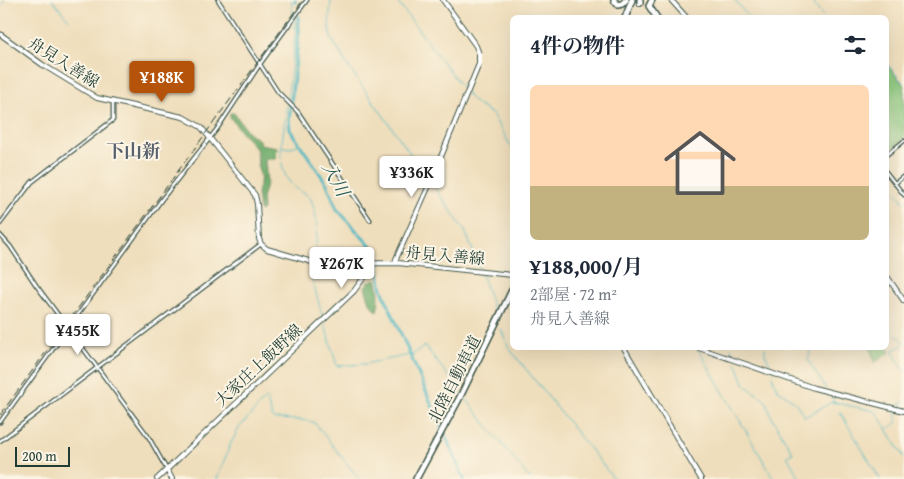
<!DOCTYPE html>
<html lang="ja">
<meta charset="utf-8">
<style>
:root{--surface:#fff;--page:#f6f6f7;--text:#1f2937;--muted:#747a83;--line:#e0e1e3;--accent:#b45309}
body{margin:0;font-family:"Gentium Book Plus","Noto Serif JP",serif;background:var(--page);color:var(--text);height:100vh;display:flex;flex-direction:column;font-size:19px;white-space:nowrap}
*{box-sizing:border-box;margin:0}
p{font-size:16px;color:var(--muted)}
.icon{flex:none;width:28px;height:28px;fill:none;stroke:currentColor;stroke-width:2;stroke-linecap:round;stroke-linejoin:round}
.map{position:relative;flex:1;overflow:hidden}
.drawer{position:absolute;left:510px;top:15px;width:379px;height:335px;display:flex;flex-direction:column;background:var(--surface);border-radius:8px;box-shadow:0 5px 20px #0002}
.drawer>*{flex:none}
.scale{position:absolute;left:15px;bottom:12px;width:55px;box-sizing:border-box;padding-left:5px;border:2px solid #1f3d34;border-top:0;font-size:14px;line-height:18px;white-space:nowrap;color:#1f3d34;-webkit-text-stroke:4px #fcf5e5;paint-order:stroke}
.price{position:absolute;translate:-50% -42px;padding:0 11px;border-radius:5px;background:#fff;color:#222;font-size:16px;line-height:32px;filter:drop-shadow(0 1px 2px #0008)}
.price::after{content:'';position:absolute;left:50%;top:30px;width:15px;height:11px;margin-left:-8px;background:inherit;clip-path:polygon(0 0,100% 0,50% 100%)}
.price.active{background:var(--accent);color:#fff}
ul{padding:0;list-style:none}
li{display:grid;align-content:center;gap:10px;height:265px;padding:0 20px}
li+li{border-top:1px solid var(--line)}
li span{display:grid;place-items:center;height:155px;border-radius:8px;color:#555}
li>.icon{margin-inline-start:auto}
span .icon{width:90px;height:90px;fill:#fffc;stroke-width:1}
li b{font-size:21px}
h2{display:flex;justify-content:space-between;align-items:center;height:60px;padding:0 20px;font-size:21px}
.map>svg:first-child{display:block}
.green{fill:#8ac77d;stroke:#548258}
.forest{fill:#6fac6c;stroke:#477450}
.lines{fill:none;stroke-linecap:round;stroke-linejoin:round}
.stream{stroke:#4ab8c4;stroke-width:1}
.river{stroke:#4ab8c4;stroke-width:3}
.minor-casing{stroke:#3e5548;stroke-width:5}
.major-casing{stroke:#3e5548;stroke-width:6}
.highway-casing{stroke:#3e5548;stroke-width:8}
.minor{stroke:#fff;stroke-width:2.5}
.major{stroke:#fff;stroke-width:4}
.highway{stroke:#fff;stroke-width:5}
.rail{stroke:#1f3d34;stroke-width:1;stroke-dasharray:8 4;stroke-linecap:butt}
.labels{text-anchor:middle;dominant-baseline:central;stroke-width:4;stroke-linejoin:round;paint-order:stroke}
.street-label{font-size:16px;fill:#1f3d34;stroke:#fcf5e5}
.neighbourhood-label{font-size:18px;font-weight:bold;fill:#58616e;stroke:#fcf5e5}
.water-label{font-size:18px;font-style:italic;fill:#2a5c58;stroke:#fcf5e5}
</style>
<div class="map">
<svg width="904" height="479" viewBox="0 0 904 479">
<rect width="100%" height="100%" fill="#fcf5e5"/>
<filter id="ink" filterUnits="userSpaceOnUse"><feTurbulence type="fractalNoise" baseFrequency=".02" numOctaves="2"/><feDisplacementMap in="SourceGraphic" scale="10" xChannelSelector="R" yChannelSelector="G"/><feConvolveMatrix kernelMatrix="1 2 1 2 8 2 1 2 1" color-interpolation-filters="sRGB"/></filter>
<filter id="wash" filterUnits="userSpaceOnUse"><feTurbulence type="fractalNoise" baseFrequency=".0096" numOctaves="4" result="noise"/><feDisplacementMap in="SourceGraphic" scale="20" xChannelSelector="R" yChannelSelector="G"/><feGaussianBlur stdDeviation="1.12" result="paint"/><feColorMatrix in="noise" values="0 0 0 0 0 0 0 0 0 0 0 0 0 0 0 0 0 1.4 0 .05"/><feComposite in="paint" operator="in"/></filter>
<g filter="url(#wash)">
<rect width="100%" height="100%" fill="#efdebc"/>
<path class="green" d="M886 64 904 85V139L886 154Z
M886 347 890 352 875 362 870 348Z"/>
<path class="forest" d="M230 113H234L248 132 260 141V144L277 147 276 159H265V161L267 183 262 197 263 209 262 211 259 210 257 193 261 178 258 167 257 150 239 129 230 117Z
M376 279C379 289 380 300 377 311L371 305 365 287 368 282Z"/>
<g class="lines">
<path class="stream" d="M52 0 69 20
M291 0 296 32 281 151C281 166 284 180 297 189 302 192 307 194 310 198 319 214 318 243 313 260
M331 0 329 27 331 38 350 69 430 181
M396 0 469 97 475 103 492 114 512 148
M735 0 749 18
M811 0 824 18
M0 7 5 0
M886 63 904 84
M283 147 291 148 299 144
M886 180 904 202
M432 184 465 231 480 269
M312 264V279L323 318
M481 273 496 316
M324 322 337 366 364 364 410 355
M886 325 904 342
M501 329 509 348 614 479
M904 344 892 351 904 370
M731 348 735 358
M765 348V354L774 372
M808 348 810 353 808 360 826 389
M698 349 774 479
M411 356 425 346 460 391
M736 362 745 385 766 401 771 416 793 453 787 456 800 479
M772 376 777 389 795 402 805 417 832 402 875 411 887 429
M462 394 530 479
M832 395 834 403
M897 407 904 402
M895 411 897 423 887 429 904 457
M840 412 880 479
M217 479 230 445 239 428 266 398 273 419 301 420 314 422 359 479"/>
<path class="river" d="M295 0V2
M298 16 299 30 289 120 290 130 327 184 337 209 372 248 376 255 382 290 464 479"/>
</g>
</g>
<g filter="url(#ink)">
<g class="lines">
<g class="minor-casing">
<path id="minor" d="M218 0 278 92 298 112 370 220
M886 155 904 141
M886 172 904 195
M895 183 904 176
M0 224 32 182 109 123 113 120V101
M0 235 10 246 36 285 148 436 167 470
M0 422 162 199 217 129 260 64 307 0
M0 441 261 244"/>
</g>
<g class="major-casing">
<path id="major" d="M671 0 687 18
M0 34 43 65 97 98 183 117 201 127 255 195 257 204 259 239 261 244 267 249 319 264 398 263 512 275
M395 263 396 259 431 181 479 64V54L476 46 443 0
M886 275 904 301
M624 348 701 479
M699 348 814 388 904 411
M167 470 172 479
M157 479 354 291 365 276 368 264"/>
</g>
<g class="highway-casing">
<path id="highway" d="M614 0 618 5 622 4 626 0
M652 0 649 6 657 18
M640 3V0
M625 18 632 0
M416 479 460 397 512 290"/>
</g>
<use href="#minor" class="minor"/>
<use href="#major" class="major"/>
<use href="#highway" class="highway"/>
<path class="rail" d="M0 415 303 0"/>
</g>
</g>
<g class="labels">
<g class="street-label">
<text transform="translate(64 62) rotate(32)">舟見入善線</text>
<text transform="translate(445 255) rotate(5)">舟見入善線</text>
<text transform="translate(258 365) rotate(-43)">大家庄上飯野線</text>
<text transform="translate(454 379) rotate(-63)">北陸自動車道</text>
</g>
<g class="neighbourhood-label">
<text x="133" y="150">下山新</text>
</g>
<g class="water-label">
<text transform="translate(336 179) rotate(62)">入川</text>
</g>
</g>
</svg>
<div class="scale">200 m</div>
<b class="price active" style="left:162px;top:103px">¥188K</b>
<b class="price" style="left:412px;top:198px">¥336K</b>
<b class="price" style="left:342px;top:289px">¥267K</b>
<b class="price" style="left:78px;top:356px">¥455K</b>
<section class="drawer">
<h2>4件の物件<svg class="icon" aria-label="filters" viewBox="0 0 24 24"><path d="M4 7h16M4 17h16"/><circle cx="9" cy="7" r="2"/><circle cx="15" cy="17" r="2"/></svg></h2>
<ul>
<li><span style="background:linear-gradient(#ffd9b3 65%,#c2b280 0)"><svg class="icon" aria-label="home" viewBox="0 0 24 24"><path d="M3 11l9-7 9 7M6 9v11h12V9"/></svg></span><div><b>¥188,000/月</b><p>2部屋 · 72 m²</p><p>舟見入善線</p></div></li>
</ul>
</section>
</div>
